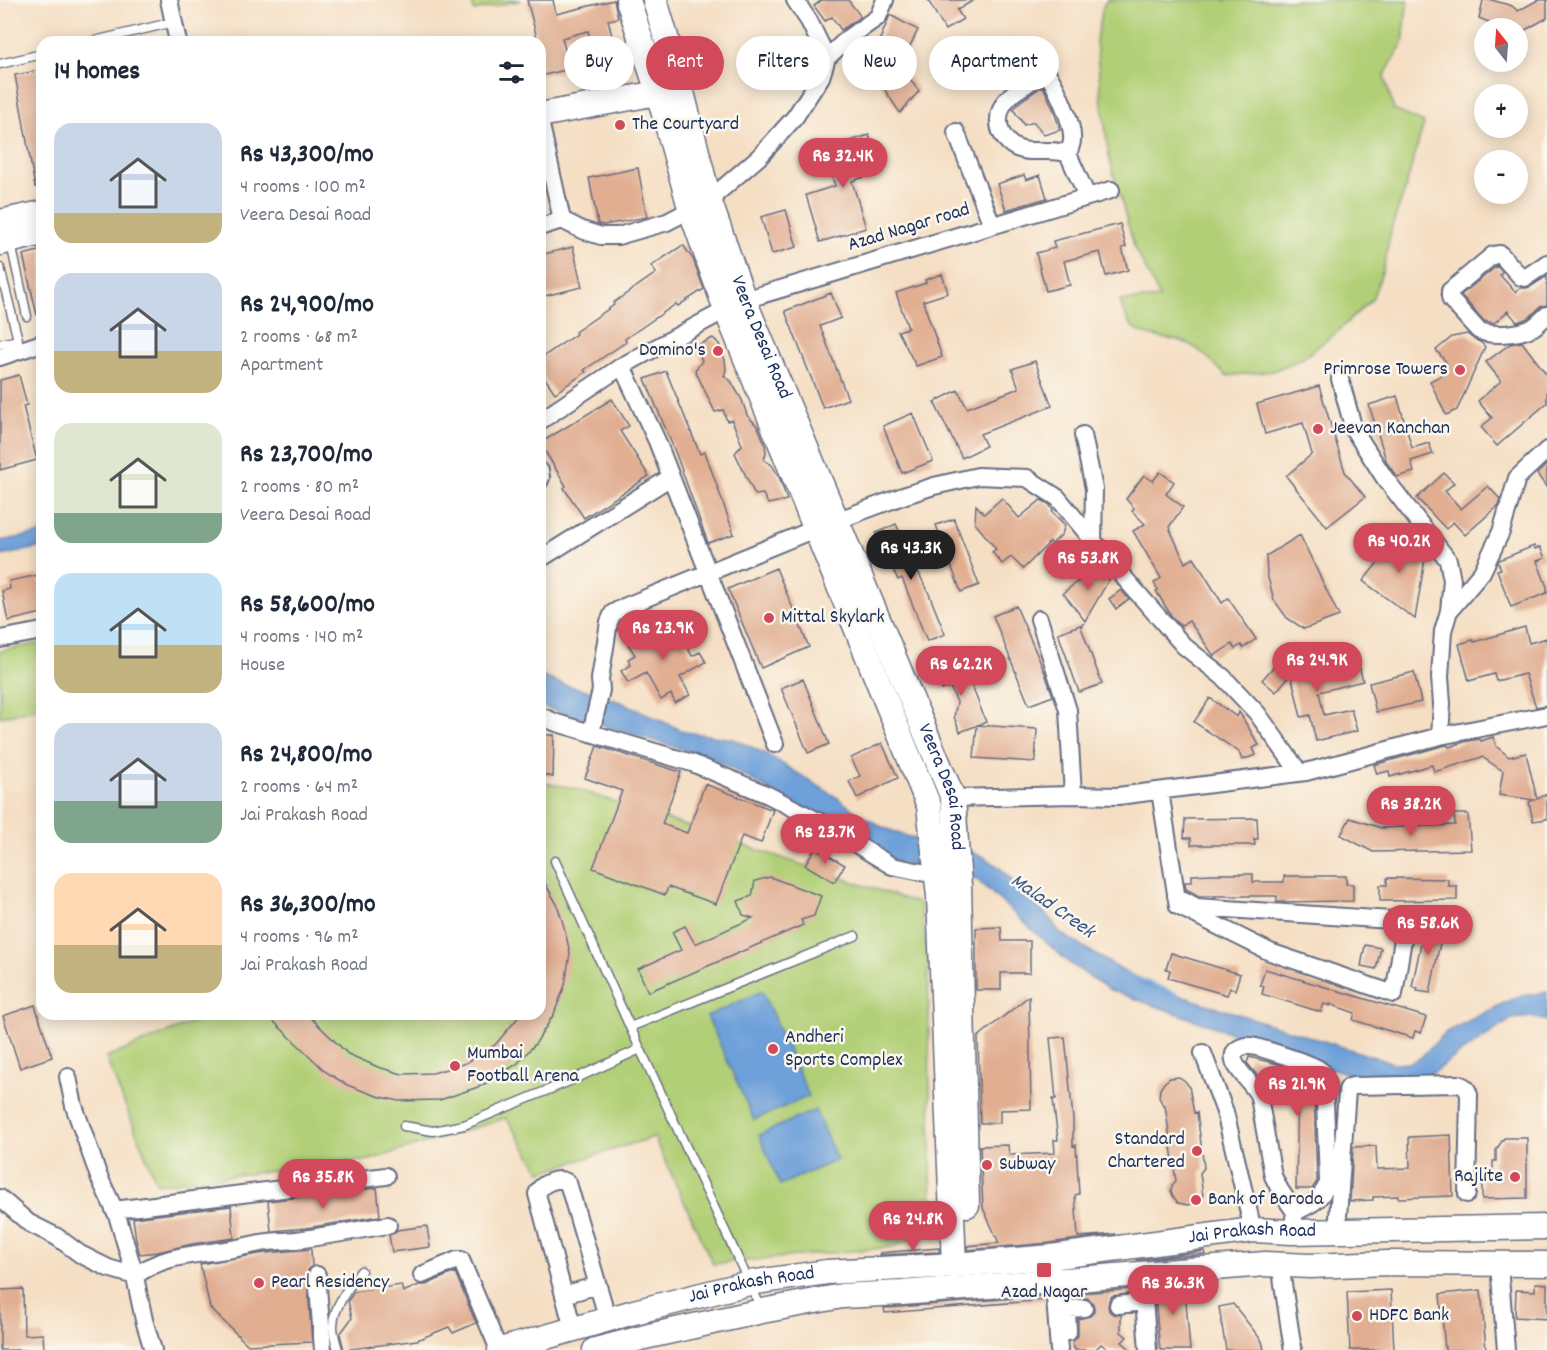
<!DOCTYPE html>
<meta charset="utf-8">
<style>
:root{--surface:#fff;--page:#f2f2f3;--text:#1f2937;--muted:#747a83;--accent:#d1495b}
body{margin:0;font-family:Dekko,sans-serif;background:var(--page);color:var(--text);height:100vh;display:flex;flex-direction:column;font-size:22px;white-space:nowrap}
*{box-sizing:border-box;margin:0}
p{font-size:20px;color:var(--muted)}
.icon{flex:none;width:33px;height:33px;fill:none;stroke:currentColor;stroke-width:2;stroke-linecap:round;stroke-linejoin:round}
.map{position:relative;flex:1;overflow:hidden}
.details{position:absolute;left:36px;top:36px;width:510px;height:984px;display:flex;flex-direction:column;background:var(--surface);border-radius:18px;box-shadow:0 3px 15px #0003}
.details>*{flex:none}
.top-card{position:absolute;left:564px;top:36px;width:570px;height:54px;display:flex;gap:12px}
.needle{width:39px;rotate:343deg}
.controls{position:absolute;left:1474px;top:18px;display:grid;gap:12px}
.controls a{display:grid;place-items:center;width:54px;height:54px;border-radius:50%;background:var(--surface);box-shadow:0 3px 15px #0003;font-size:30px}
.price{position:absolute;translate:-50% -51px;padding:0 14px;border-radius:21px;background:var(--accent);color:#fff;font-size:20px;line-height:39px;filter:drop-shadow(0 2px 3px #0008)}
.price::after{content:'';position:absolute;left:50%;top:36px;width:18px;height:14px;margin-left:-9px;background:inherit;clip-path:polygon(0 0,100% 0,50% 100%)}
.price.on{background:#222;color:#fff}
ul{padding:0;list-style:none}
li{display:flex;align-items:center;gap:18px;height:150px;padding:0 18px}
li span{display:grid;place-items:center;flex:none;width:168px;height:120px;border-radius:18px;color:#555}
li>.icon{margin-inline-start:auto}
span .icon{width:72px;height:72px;fill:#fffc;stroke-width:1}
li b{font-size:26px}
h2{display:flex;justify-content:space-between;align-items:center;height:72px;padding:0 18px;font-size:26px}
.tag{padding:0 21px;border-radius:27px;background:var(--surface);box-shadow:0 3px 15px #0003;font-size:21px;line-height:54px}
.tag.on{background:var(--accent);color:#fff}
.map>svg:first-child{display:block}
.green{fill:#b1cf76;stroke:#667f6a;stroke-width:1.5}
.water{fill:#6ea0d9;stroke:#44689c;stroke-width:1.5}
.lines{fill:none;stroke-linecap:round;stroke-linejoin:round}
.stream{stroke:#6ea0d9;stroke-width:4.5}
.building{fill:#e1ae92}
.lane-casing{stroke:#676d82;stroke-width:11}
.street-casing{stroke:#676d82;stroke-width:20}
.secondary-casing{stroke:#676d82;stroke-width:27}
.lane{stroke:#fff;stroke-width:8}
.street{stroke:#fff;stroke-width:16}
.secondary{stroke:#fff;stroke-width:24}
.poi-dot{fill:#d1495b;stroke:#fbf7ec;stroke-width:2}
.labels{text-anchor:middle;dominant-baseline:central;stroke-width:5;stroke-linejoin:round;paint-order:stroke}
.poi-label{font-size:20px;fill:#1b2f5e;stroke:#fbf7ec;text-anchor:start}
.street-label{font-size:20px;fill:#1b2f5e;stroke:#fbf7ec}
.water-label{font-size:21px;font-style:italic;fill:#385789;stroke:#fbf7ec}
</style>
<div class="map">
<svg width="1547" height="1350" viewBox="0 0 1547 1350">
<rect width="100%" height="100%" fill="#fbf7ec"/>
<filter id="ink" filterUnits="userSpaceOnUse"><feTurbulence type="fractalNoise" baseFrequency=".0167" numOctaves="2"/><feDisplacementMap in="SourceGraphic" scale="12" xChannelSelector="R" yChannelSelector="G"/><feConvolveMatrix kernelMatrix="1 2 1 2 8 2 1 2 1" color-interpolation-filters="sRGB"/></filter>
<filter id="wash" filterUnits="userSpaceOnUse"><feTurbulence type="fractalNoise" baseFrequency=".008" numOctaves="4" result="noise"/><feDisplacementMap in="SourceGraphic" scale="24" xChannelSelector="R" yChannelSelector="G"/><feGaussianBlur stdDeviation="1.35" result="paint"/><feColorMatrix in="noise" values="0 0 0 0 0 0 0 0 0 0 0 0 0 0 0 0 0 1.4 0 .05"/><feComposite in="paint" operator="in"/></filter>
<g filter="url(#wash)">
<rect width="100%" height="100%" fill="#f5dfc4"/>
<path class="green" d="M471 0H521L474 11Z
M1107 0H1409L1407 6 1403 43 1384 76 1394 110 1424 123 1403 196 1392 226 1383 270 1372 299 1337 332 1303 358 1273 371 1226 376C1213 363 1200 347 1181 341 1176 339 1169 340 1162 338 1134 333 1129 329 1120 301L1160 298 1134 246 1109 157 1101 96 1096 40 1103 6Z
M39 643 42 653V707L0 717V651Z
M540 782 573 788 920 904 928 962 932 1220 921 1235 893 1247 713 1264 654 1137 541 1172 506 1118 370 1160 157 1184 106 1058 212 1014H540Z"/>
<path class="water" d="M42 533V547L0 556V541Z
M540 676 565 685 593 692 628 705 685 732 734 739 768 755 838 798 856 812 882 827 909 837 969 851 984 857 999 867 1051 920 1060 933 1146 985 1393 1063H1409L1420 1058 1446 1032 1516 997 1547 992V1021L1532 1017 1512 1019 1449 1061 1429 1076 1379 1085 1110 990 1069 963 975 878 950 869 897 863 843 831 714 759 540 706Z
M762 991 809 1096 754 1120 707 1016Z
M815 1110 837 1160 780 1185 759 1135Z"/>
<g class="lines">
<path class="stream" d="M1126 974 1179 996"/>
</g>
<g id="blocks">
<path class="building" d="M527 0H553L556 14 614 0 618 18 608 20 615 48 594 53 588 31 562 38 570 69 540 76V42H538Z
M822 0H848L859 14 860 17 841 30 832 17 825 21 814 6Z
M928 0H974L957 10 963 19 945 30Z
M1483 0H1492L1512 6 1518 11 1538 0H1547V18L1518 34V28H1503L1479 18Z
M890 15 918 30 900 66 919 91 900 113 869 66Z
M42 70V186L35 187 15 75Z
M1043 86 1054 111 1060 130 1044 135 1034 122 1024 125 1013 109 1021 101Z
M869 135 880 172 852 181 866 228 820 242 806 195 835 186 823 149Z
M638 168 647 217 604 225 598 224 589 178Z
M1024 175 1026 180 1040 175 1047 198 1006 210 997 184Z
M786 210 797 247 772 254 761 217Z
M1120 224 1126 247 1122 248 1128 270 1106 276 1100 252 1064 261 1070 285 1046 291 1036 253 1055 248 1053 241Z
M683 245 693 259 704 289 678 306 676 304 625 339 626 342 584 370 586 372 555 393 540 371V359L576 334 575 332 614 305 613 303 656 273 651 266Z
M573 247 582 287 540 297V255Z
M42 250V314L37 315 23 255Z
M1497 266 1502 272 1500 275 1515 292 1520 288H1526L1530 287 1547 276V305L1540 307 1530 317 1523 320 1517 322 1508 311 1494 323 1484 321 1461 295Z
M942 274 948 293 923 301 942 357 916 366 898 331 908 328 896 293 926 283 925 280Z
M831 293 841 318 820 326 848 399 823 408 785 311Z
M1467 334 1474 339 1482 343 1485 347 1457 410 1446 415 1430 381 1444 374 1446 362 1436 350 1452 337Z
M713 338 719 344 725 360 726 370 724 376 731 381 742 400 747 415 758 427 765 444 766 453 764 460 772 465 780 479 787 500 768 504 763 494 755 495 735 453 742 445 732 420 727 421 723 410 715 412 695 370 702 361 696 346Z
M1522 342 1547 375V403L1497 446 1481 427 1492 418 1478 401 1501 381 1486 362 1510 344Z
M1035 361 1052 406 980 434 986 446 962 458 934 402 958 390 967 408 1019 388 1012 369Z
M666 371 700 454 705 452 734 534 708 543 676 454 645 379Z
M19 375 27 405 23 406 37 460 0 470V380Z
M1319 386 1345 472 1365 497 1327 527 1286 476 1312 454 1303 423 1265 434 1257 404Z
M1397 396 1412 448 1429 443 1433 454 1411 461 1414 472 1397 477 1387 463 1369 405Z
M612 399 629 426 620 431 649 476 584 518 564 488 566 486 540 443Z
M913 413 933 461 902 473 883 426Z
M1547 464V488L1537 474Z
M1160 472 1174 482 1166 494 1183 507 1169 527 1185 563 1194 558 1222 603 1228 598 1256 639 1243 648 1241 645 1235 649 1232 644 1214 656 1189 621 1181 626 1172 617 1156 591 1158 590 1154 583 1161 578 1133 531 1145 524 1132 511 1134 508 1126 499 1144 475 1153 481Z
M1444 473 1454 483 1445 491 1461 509 1488 486 1500 499 1498 506 1465 535 1453 522 1446 529 1417 498Z
M1002 498 1019 518 1041 500 1049 504 1053 510 1052 512 1065 525 1062 534 1052 544 1050 542 1023 569 1011 557 1002 564 992 552 996 549 975 523 976 505 984 514Z
M954 519 979 585 961 592 936 525Z
M896 524 924 584H925L945 634 927 641 902 578 898 580 876 533Z
M1395 531 1426 553 1415 619 1363 581 1380 560 1381 552Z
M1300 535 1339 616 1304 629 1287 618 1274 600 1267 574 1266 556Z
M1534 546 1535 549 1540 547 1545 558 1537 561 1547 587V593L1511 607 1497 570 1501 569 1498 562 1499 560Z
M1099 564 1110 578 1085 621 1063 593 1088 574 1087 573Z
M776 568 809 647 761 668 728 589Z
M39 575 42 589V613L8 621 2 591 10 589 9 581Z
M1121 590 1129 599 1116 609 1109 599Z
M1016 606 1045 673 1053 696 1029 705 993 616Z
M672 619 692 656 700 652 706 662 680 677 690 695 675 703 671 694 661 700 646 673 628 683 621 671 631 665 628 659 635 655 628 644Z
M1083 624 1081 627 1102 684 1079 692 1058 633Z
M1525 627 1529 643 1547 638V705L1536 707 1525 674 1496 681 1494 674 1469 681 1459 644 1473 640 1474 642Z
M1285 648 1313 672 1358 661 1363 681 1319 692 1324 715 1351 709 1357 731 1316 741 1310 715 1301 717 1291 674 1276 692 1262 680 1286 652Z
M957 661 966 683 970 681 986 722 960 732 954 717 957 702 950 687 942 690 934 670Z
M1414 672 1421 702 1376 712 1369 683Z
M803 679 829 744 808 753 781 688Z
M1210 698 1237 717 1239 712 1259 745 1253 748 1256 755 1242 760 1239 752 1194 722Z
M977 725 1037 729 1035 762 974 758Z
M540 735H554L553 777 540 774Z
M1493 737 1496 746 1509 757 1526 753 1537 799 1547 794V819L1533 821 1529 802 1534 800 1499 795 1503 771 1482 757 1434 772 1432 765 1390 777 1389 771 1377 774 1374 765 1442 746 1448 745 1449 747 1464 742 1480 739 1481 741Z
M882 743 898 778 857 798 849 781 860 776 851 758Z
M597 746 681 772 662 824 687 833 705 784 773 810 761 843 742 836 716 904 668 887 665 895 593 868 622 791 585 778Z
M1454 814H1468L1471 850 1373 852 1341 835 1350 818 1381 828 1455 825Z
M1257 818 1258 839H1254L1255 845H1191V838H1184L1185 819Z
M815 848 845 865 834 882 805 865Z
M1212 874H1253V882H1284V876H1346V884H1353V901L1277 902V896H1199L1186 889 1185 882H1192V875Z
M540 875 557 904 564 927 570 953 565 985 554 1014 536 1043 517 1064 481 1086 440 1100 399 1101 377 1096 347 1085 326 1072 266 1014H307L348 1054 378 1067 402 1074 433 1073 466 1063 495 1045 521 1014H540Z
M770 877 821 896 814 916 801 920 803 925 648 992 638 969 681 950 672 932 685 926 695 944 753 918 743 915 738 901 752 896 755 881Z
M1387 878 1448 879V886H1457V900L1380 901V885H1387Z
M1426 919 1444 923 1430 993 1417 991 1418 988 1412 987Z
M1001 927 1002 941H1030V973H1001V990H976V928Z
M1365 945 1381 948 1376 969 1361 966Z
M1171 953 1240 974 1235 990 1230 988 1227 995 1168 978 1170 970 1166 969Z
M1265 969 1426 1017 1421 1033 1415 1031 1413 1038 1353 1020 1355 1013 1330 1004V1006L1324 1004 1321 1012 1262 994 1264 986 1260 985Z
M1029 996 1031 1109 1000 1110V1123H980L978 1037Z
M35 1005 52 1057 20 1068 3 1016Z
M1065 1037 1073 1119V1146L1076 1145 1079 1194 1075 1195 1078 1237 1116 1234 1049 1243 968 1250 967 1246 999 1243 983 1208 980 1146 1008 1145 1009 1155 1055 1153 1054 1140H1058L1053 1099H1056L1050 1038Z
M1249 1057 1281 1065 1314 1078V1083L1309 1095H1314L1317 1181 1312 1189H1296L1298 1088 1257 1075 1247 1063Z
M1179 1077 1185 1081 1189 1086 1194 1113 1197 1112 1204 1168 1200 1173 1203 1196 1198 1202 1188 1205 1178 1203 1173 1196 1171 1191 1172 1185 1176 1181 1165 1105H1163L1159 1097 1160 1089 1164 1083 1170 1078Z
M1451 1135 1453 1196 1398 1198V1196L1373 1197V1200L1350 1201 1353 1147 1376 1146 1377 1169 1410 1168 1409 1137Z
M1504 1138H1527V1198L1482 1199V1178H1490L1489 1174H1493V1161H1496V1150Z
M377 1188 380 1216 306 1228 271 1231 268 1201Z
M231 1206 234 1238 192 1244 158 1252 140 1254 136 1240 133 1218Z
M427 1226 430 1247 392 1252 389 1235 394 1233 397 1230Z
M939 1248V1252L880 1255V1253Z
M311 1249 312 1266 308 1270 307 1276 312 1342 248 1345 210 1308 200 1264 265 1253Z
M1205 1251V1254L1136 1260Z
M455 1272 476 1323 453 1333 449 1327 417 1340 344 1350 340 1334 352 1318 348 1301 354 1292 401 1285 403 1292 419 1285H426Z
M1208 1283V1287L1185 1289 1190 1350H1160L1154 1287Z
M1535 1283 1547 1284V1319L1515 1317 1516 1290 1535 1291Z
M23 1289 24 1335 43 1334 44 1350H0V1290Z
M1133 1289V1293L1112 1296 1109 1300 1108 1306 1109 1311 1113 1314 1121 1315V1332L1127 1337 1122 1342 1131 1350H1109L1101 1344 1095 1350H1075L1072 1343 1078 1336V1319L1090 1316 1094 1312V1307L1092 1302 1088 1298 1066 1299 1065 1294Z
M1391 1290 1394 1350H1350L1347 1292Z
M1481 1290 1486 1350H1445L1440 1294Z
M1044 1296 1045 1300 885 1313 884 1308Z
M1233 1304 1262 1341 1264 1350H1226L1219 1307Z"/>
</g>
</g>
<g filter="url(#ink)">
<use href="#blocks" fill-opacity="0" stroke="#676d82" stroke-width="1.5"/>
<g class="lines">
<g class="lane-casing">
<path id="lane" d="M90 42 174 22
M0 64 42 54
M11 244 27 316
M0 268 18 340 0 344
M555 861 630 1027 762 1310
M630 1027 855 936
M404 1126 433 1131 464 1125 572 1080 640 1049
M338 1350C336 1342 333 1334 333 1326 333 1307 350 1285 361 1271"/>
</g>
<g class="street-casing">
<path id="street" d="M169 0 178 42
M795 0 809 21 827 58
M540 121 562 220 540 227
M956 132 992 225
M1068 154C1069 150 1072 145 1072 140 1074 125 1057 89 1049 76 1038 73 1033 80 1024 86 1019 89 1013 93 1009 97 996 110 995 130 1009 143 1025 158 1049 146 1068 154L1087 196
M562 220 582 230 601 236H618L667 222 709 200 760 156 795 117 821 77 827 58 848 38 878 17 885 0
M1547 263 1525 278 1521 277 1500 254 1493 255 1450 291V296L1451 300 1478 330C1490 337 1519 334 1532 328 1538 324 1542 320 1547 315
M0 357 42 343
M622 366 657 441 775 744
M1340 379 1354 430 1384 477 1448 560 1452 580 1449 611 1443 631 1440 677 1442 704 1440 736
M540 421 622 366 744 300 1111 190
M1083 435 1094 489 1093 541
M540 471 541 477 540 480
M540 559 671 477
M1449 611 1482 572 1501 532 1517 478 1547 450
M1039 619 1068 710 1073 795
M0 639 42 631
M540 716 557 723 692 763 768 795 818 821 892 866 936 875
M591 733 601 690 600 679 609 622 613 613 624 607 817 528 903 496 934 486 978 476 1027 478 1058 498 1113 565 1184 646 1223 677 1257 713 1299 772
M1160 791 1178 906 1270 952 1394 994 1406 921 1197 907 1176 896
M953 798 1073 795 1118 796 1306 772 1440 736 1547 715
M1203 1053 1225 1112 1253 1230
M68 1077 74 1106 99 1177 117 1215 134 1272 144 1320 153 1350
M0 1198 29 1223 57 1237 80 1254 108 1268 135 1276C164 1254 197 1255 232 1249 244 1247 256 1243 268 1242 277 1241 287 1241 296 1240 327 1236 357 1230 388 1225
M114 1210 386 1176
M1337 1231 1347 1090 1349 1087 1353 1086 1458 1084C1465 1086 1467 1088 1469 1095L1467 1194
M1292 1232 1295 1212 1280 1190 1273 1176 1259 1097C1255 1084 1230 1067 1234 1054 1235 1049 1244 1045 1250 1046 1257 1046 1311 1064 1317 1068 1320 1069 1322 1072 1324 1074L1328 1183C1319 1202 1312 1204 1295 1212
M1280 1264 1293 1350
M1499 1265 1506 1350
M1053 1272 1059 1350
M1142 1274 1148 1350
M317 1275 323 1350
M422 1275 457 1260H461L499 1350
M564 1295 598 1285
M1118 1305 1144 1302
M573 1329 537 1194C541 1183 558 1176 568 1183L608 1320
M1068 1332 1067 1312 1069 1309 1084 1308"/>
</g>
<g class="secondary-casing">
<g id="secondary">
<path d="M628 0 658 92 691 211 726 310 929 806 939 896 954 1265"/>
<path id="s1" d="M655 0 681 88 709 200 744 300 953 798 959 886 967 1205"/>
<path d="M540 115 673 90"/>
<path d="M0 222 42 213"/>
<path d="M0 243 42 233"/>
<path id="s2" d="M500 1350 634 1312 749 1283 827 1272 954 1265 1051 1257 1253 1230 1292 1232 1547 1227"/>
<path d="M595 1350 649 1336 762 1311 842 1296 902 1293 1265 1264 1310 1266 1388 1263 1547 1264"/>
</g>
</g>
<use href="#lane" class="lane"/>
<use href="#street" class="street"/>
<use href="#secondary" class="secondary"/>
</g>
</g>
<g class="poi-dot">
<circle cx="620" cy="125" r="6"/>
<circle cx="718" cy="351" r="6"/>
<circle cx="1460" cy="370" r="6"/>
<circle cx="1318" cy="429" r="6"/>
<circle cx="769" cy="618" r="6"/>
<circle cx="773" cy="1049" r="6"/>
<circle cx="455" cy="1066" r="6"/>
<circle cx="1197" cy="1151" r="6"/>
<circle cx="987" cy="1165" r="6"/>
<circle cx="1515" cy="1177" r="6"/>
<circle cx="1196" cy="1200" r="6"/>
<rect x="1036" y="1262" width="16" height="16" rx="3"/>
<circle cx="259" cy="1283" r="6"/>
<circle cx="1357" cy="1316" r="6"/>
</g>
<g class="labels">
<g class="poi-label">
<text x="632" y="125">The Courtyard</text>
<text x="706" y="351" text-anchor="end">Domino's</text>
<text x="1448" y="370" text-anchor="end">Primrose Towers</text>
<text x="1330" y="429">Jeevan Kanchan</text>
<text x="781" y="618">Mittal Skylark</text>
<text x="785" y="1038">Andheri<tspan x="785" dy="23">Sports Complex</tspan></text>
<text x="467" y="1054">Mumbai<tspan x="467" dy="23">Football Arena</tspan></text>
<text x="1185" y="1140" text-anchor="end">Standard<tspan x="1185" dy="23">Chartered</tspan></text>
<text x="999" y="1165">Subway</text>
<text x="1503" y="1177" text-anchor="end">Rajlite</text>
<text x="1208" y="1200">Bank of Baroda</text>
<text x="271" y="1283">Pearl Residency</text>
<text x="1044" y="1293" text-anchor="middle">Azad Nagar</text>
<text x="1369" y="1316">HDFC Bank</text>
</g>
<g class="street-label">
<text transform="translate(909 228) rotate(-17)">Azad Nagar road</text>
<text stroke="none"><textPath href="#s1" startOffset="354">Veera Desai Road</textPath></text>
<text stroke="none"><textPath href="#s1" startOffset="840">Veera Desai Road</textPath></text>
<text stroke="none"><textPath href="#s2" startOffset="764">Jai Prakash Road</textPath></text>
<text stroke="none"><textPath href="#s2" startOffset="260">Jai Prakash Road</textPath></text>
</g>
<g class="water-label">
<text transform="translate(1052 907) rotate(35)">Malad Creek</text>
</g>
</g>
</svg>
<div class="controls">
<a><svg class="needle" viewBox="-14 -14 28 28"><path d="M0-13l5 13h-10z" fill="#e53935"/><path d="M0 13l5-13h-10z" fill="#747a83"/></svg></a>
<a>+</a>
<a>−</a>
</div>
<b class="price" style="left:843px;top:189px">Rs 32.4K</b>
<b class="price" style="left:1399px;top:574px">Rs 40.2K</b>
<b class="price on" style="left:911px;top:581px">Rs 43.3K</b>
<b class="price" style="left:1088px;top:591px">Rs 53.8K</b>
<b class="price" style="left:663px;top:661px">Rs 23.9K</b>
<b class="price" style="left:1317px;top:693px">Rs 24.9K</b>
<b class="price" style="left:961px;top:697px">Rs 62.2K</b>
<b class="price" style="left:1411px;top:837px">Rs 38.2K</b>
<b class="price" style="left:825px;top:865px">Rs 23.7K</b>
<b class="price" style="left:1428px;top:956px">Rs 58.6K</b>
<b class="price" style="left:1297px;top:1117px">Rs 21.9K</b>
<b class="price" style="left:323px;top:1210px">Rs 35.8K</b>
<b class="price" style="left:913px;top:1252px">Rs 24.8K</b>
<b class="price" style="left:1173px;top:1316px">Rs 36.3K</b>
<div class="top-card">
<a class="tag">Buy</a>
<a class="tag on">Rent</a>
<a class="tag">Filters</a>
<a class="tag">New</a>
<a class="tag">Apartment</a>
</div>
<section class="details">
<h2>14 homes<svg class="icon" aria-label="filters" viewBox="0 0 24 24"><path d="M4 7h16M4 17h16"/><circle cx="9" cy="7" r="2"/><circle cx="15" cy="17" r="2"/></svg></h2>
<ul>
<li><span style="background:linear-gradient(#c9d6e8 75%,#c2b280 0)"><svg class="icon" aria-label="home" viewBox="0 0 24 24"><path d="M3 11l9-7 9 7M6 9v11h12V9"/></svg></span><div><b>Rs 43,300/mo</b><p>4 rooms · 100 m²</p><p>Veera Desai Road</p></div></li>
<li><span style="background:linear-gradient(#c9d6e8 65%,#c2b280 0)"><svg class="icon" aria-label="home" viewBox="0 0 24 24"><path d="M3 11l9-7 9 7M6 9v11h12V9"/></svg></span><div><b>Rs 24,900/mo</b><p>2 rooms · 68 m²</p><p>Apartment</p></div></li>
<li><span style="background:linear-gradient(#dfe7d0 75%,#7fa58c 0)"><svg class="icon" aria-label="home" viewBox="0 0 24 24"><path d="M3 11l9-7 9 7M6 9v11h12V9"/></svg></span><div><b>Rs 23,700/mo</b><p>2 rooms · 80 m²</p><p>Veera Desai Road</p></div></li>
<li><span style="background:linear-gradient(#bfe0f5 60%,#c2b280 0)"><svg class="icon" aria-label="home" viewBox="0 0 24 24"><path d="M3 11l9-7 9 7M6 9v11h12V9"/></svg></span><div><b>Rs 58,600/mo</b><p>4 rooms · 140 m²</p><p>House</p></div></li>
<li><span style="background:linear-gradient(#c9d6e8 65%,#7fa58c 0)"><svg class="icon" aria-label="home" viewBox="0 0 24 24"><path d="M3 11l9-7 9 7M6 9v11h12V9"/></svg></span><div><b>Rs 24,800/mo</b><p>2 rooms · 64 m²</p><p>Jai Prakash Road</p></div></li>
<li><span style="background:linear-gradient(#ffd9b3 60%,#c2b280 0)"><svg class="icon" aria-label="home" viewBox="0 0 24 24"><path d="M3 11l9-7 9 7M6 9v11h12V9"/></svg></span><div><b>Rs 36,300/mo</b><p>4 rooms · 96 m²</p><p>Jai Prakash Road</p></div></li>
</ul>
</section>
</div>
